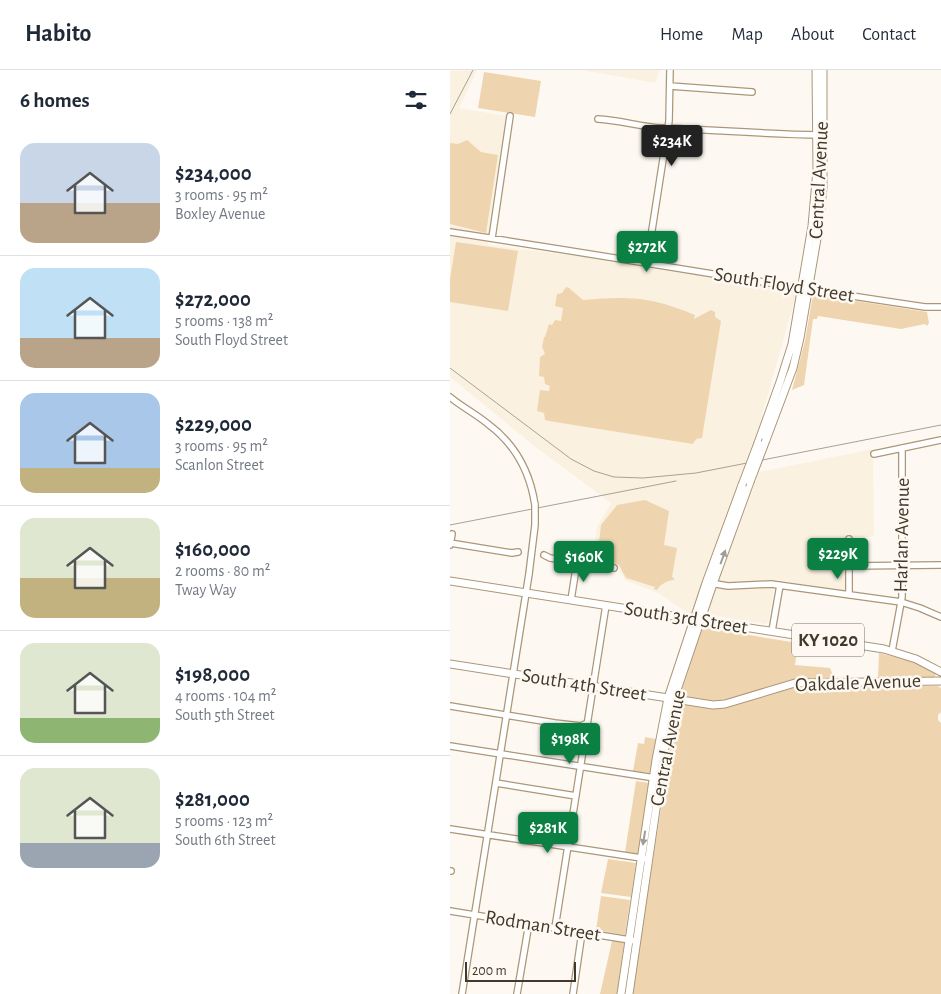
<!DOCTYPE html>
<meta charset="utf-8">
<style>
:root{--surface:#fff;--page:#f2f2f3;--text:#1f2937;--muted:#747a83;--line:#e0e1e3;--accent:#0b8043}
body{margin:0;font-family:"Alegreya Sans",sans-serif;background:var(--page);color:var(--text);height:100vh;display:flex;flex-direction:column;font-size:19px;white-space:nowrap}
*{box-sizing:border-box;margin:0}
p{font-size:16px;color:var(--muted)}
.icon{flex:none;width:28px;height:28px;fill:none;stroke:currentColor;stroke-width:2;stroke-linecap:round;stroke-linejoin:round}
.map{position:relative;flex:1;overflow:hidden}
.panel{display:flex;flex-direction:column;background:var(--surface);width:450px}
.panel>*{flex:none}
.scale{position:absolute;left:15px;bottom:12px;width:111px;box-sizing:border-box;padding-left:5px;border:2px solid #41392c;border-top:0;font-size:14px;line-height:18px;white-space:nowrap;color:#41392c;-webkit-text-stroke:4px #fdf9f2;paint-order:stroke}
.price{position:absolute;translate:-50% -42px;padding:0 11px;border-radius:5px;background:var(--accent);color:#fff;font-size:16px;line-height:32px;filter:drop-shadow(0 1px 2px #0008)}
.price::after{content:'';position:absolute;left:50%;top:30px;width:15px;height:11px;margin-left:-8px;background:inherit;clip-path:polygon(0 0,100% 0,50% 100%)}
.price.active{background:#222;color:#fff}
ul{padding:0;list-style:none}
li{display:flex;align-items:center;gap:15px;height:125px;padding:0 20px}
li+li{border-top:1px solid var(--line)}
li span{display:grid;place-items:center;flex:none;width:140px;height:100px;border-radius:15px;color:#555}
li>.icon{margin-inline-start:auto}
span .icon{width:60px;height:60px;fill:#fffc;stroke-width:1}
li b{font-size:21px}
h2{display:flex;justify-content:space-between;align-items:center;height:60px;padding:0 20px;font-size:21px}
header{display:flex;align-items:center;gap:30px;box-sizing:border-box;height:70px;padding:0 25px;background:var(--surface);border-bottom:1px solid var(--line)}
header strong{font-size:24px}
nav{display:flex;gap:28px;margin-inline-start:auto;font-size:18px}
main{display:flex;flex:1;min-height:0}
.map>svg:first-child{display:block}
.built{fill:#fbf1e1}
.green{fill:#eed5af}
.lines{fill:none;stroke-linecap:round;stroke-linejoin:round}
.minor-casing{stroke:#ab9778;stroke-width:8}
.major-casing{stroke:#ab9778;stroke-width:9}
.minor{stroke:#fff;stroke-width:5.5}
.major{stroke:#fff;stroke-width:7}
.rail{stroke:#a7a197;stroke-width:1}
.minor-bridge-casing{stroke:#ab9778;stroke-width:8;stroke-linecap:butt}
.major-bridge-casing{stroke:#ab9778;stroke-width:9;stroke-linecap:butt}
.minor-bridge{stroke:#fff;stroke-width:5.5}
.major-bridge{stroke:#fff;stroke-width:7}
.oneway{fill:#a09c96}
.labels{text-anchor:middle;dominant-baseline:central;stroke-width:5;stroke-linejoin:round;paint-order:stroke}
.shield{fill:#fdf9f2;stroke:#797367;stroke-width:1}
.shield-label{font-size:19px;font-weight:bold;fill:#41392c}
.street-label{font-size:20px;fill:#41392c;stroke:#fdf9f2}
</style>
<header>
<strong>Habito</strong>
<nav><a>Home</a><a>Map</a><a>About</a><a>Contact</a></nav>
</header>
<main>
<section class="panel">
<h2>6 homes<svg class="icon" aria-label="filters" viewBox="0 0 24 24"><path d="M4 7h16M4 17h16"/><circle cx="9" cy="7" r="2"/><circle cx="15" cy="17" r="2"/></svg></h2>
<ul>
<li><span style="background:linear-gradient(#c9d6e8 60%,#b9a48a 0)"><svg class="icon" aria-label="home" viewBox="0 0 24 24"><path d="M3 11l9-7 9 7M6 9v11h12V9"/></svg></span><div><b>$234,000</b><p>3 rooms · 95 m²</p><p>Boxley Avenue</p></div></li>
<li><span style="background:linear-gradient(#bfe0f5 70%,#b9a48a 0)"><svg class="icon" aria-label="home" viewBox="0 0 24 24"><path d="M3 11l9-7 9 7M6 9v11h12V9"/></svg></span><div><b>$272,000</b><p>5 rooms · 138 m²</p><p>South Floyd Street</p></div></li>
<li><span style="background:linear-gradient(#a9c7e8 75%,#c2b280 0)"><svg class="icon" aria-label="home" viewBox="0 0 24 24"><path d="M3 11l9-7 9 7M6 9v11h12V9"/></svg></span><div><b>$229,000</b><p>3 rooms · 95 m²</p><p>Scanlon Street</p></div></li>
<li><span style="background:linear-gradient(#dfe7d0 60%,#c2b280 0)"><svg class="icon" aria-label="home" viewBox="0 0 24 24"><path d="M3 11l9-7 9 7M6 9v11h12V9"/></svg></span><div><b>$160,000</b><p>2 rooms · 80 m²</p><p>Tway Way</p></div></li>
<li><span style="background:linear-gradient(#dfe7d0 75%,#8fb573 0)"><svg class="icon" aria-label="home" viewBox="0 0 24 24"><path d="M3 11l9-7 9 7M6 9v11h12V9"/></svg></span><div><b>$198,000</b><p>4 rooms · 104 m²</p><p>South 5th Street</p></div></li>
<li><span style="background:linear-gradient(#dfe7d0 75%,#9aa5b1 0)"><svg class="icon" aria-label="home" viewBox="0 0 24 24"><path d="M3 11l9-7 9 7M6 9v11h12V9"/></svg></span><div><b>$281,000</b><p>5 rooms · 123 m²</p><p>South 6th Street</p></div></li>
</ul>
</section>
<div class="map">
<svg width="491" height="924" viewBox="0 0 491 924">
<rect width="100%" height="100%" fill="#fdf9f2"/>
<path class="built" d="M27 0 9 38 57 46 38 175 126 186 347 222 305 370 242 546 210 524 175 510 166 495 150 488 144 480 147 457 161 433 88 379 0 307V1Z
M132 0H210L205 13Z
M423 379 424 465 421 467H397L396 521 327 510 324 518 319 550 316 554 260 545 259 538 309 402Z"/>
<path class="green" d="M34 2 91 11 85 47 28 38Z
M17 70 31 82 48 85 36 163 0 154V73L8 74Z
M6 172 68 181 58 241 0 232V209Z
M116 217 119 218 133 230C179 226 202 227 245 245L244 249 261 240 265 242V247L271 251 252 368 246 369 243 374 99 351 95 350 94 343 87 341 90 320 99 321 100 316 95 314 94 307 89 306 90 287 95 284 92 277 94 267H95L99 254 102 255 105 250 111 251 113 238 105 236 107 224 112 223Z
M368 225 477 242 479 253 477 256 475 254 451 259 368 246 367 249H363L354 315 342 320 355 271 362 230 364 226Z
M195 430 219 441 214 475 227 478 222 507 224 508V510C218 510 209 515 207 520L204 519 205 517 176 508 169 495 151 488 148 481 151 455 167 435Z
M256 558 348 573 345 595 380 598 382 603V616H488L491 618V642L488 645V650L491 653V924H183L185 903 224 657 232 620 252 560Z
M429 583 462 591 486 603 485 607 428 608Z
M195 667 206 669 200 703 183 701 188 673 194 674Z
M186 711 199 713 188 784 175 782Z
M158 789 186 793 181 827 151 823Z
M151 826 180 830 175 865 146 860Z
M162 871 174 873 167 924H150Z"/>
<g class="lines">
<g class="minor-casing">
<path id="minor" d="M220 16 302 22
M148 49C170 50 191 57 212 58 265 60 317 64 370 65
M0 162C159 186 317 214 475 237H491
M42 168 60 46
M197 192 219 51 220 0
M0 327C12 337 26 344 38 354 65 374 80 402 85 435
M424 384 491 370
M0 473 62 483 68 482
M0 475 2 464
M94 485 100 488 164 498
M399 496 491 495
M260 513 278 516 321 514 451 532 470 538 491 547
M399 525V469
M121 530 127 492
M322 561 330 515
M442 581 452 527V378
M0 636 105 653 131 656 137 653
M0 676 205 708
M46 713 126 726
M0 759 198 789
M0 801H1
M0 841 186 871
M105 858 156 535
M12 924 79 504
M67 924 79 853
M123 924 132 862"/>
</g>
<g class="major-casing">
<path id="major" d="M316 370 343 298 350 268 369 157 373 117V0
M308 373 330 312 342 274 362 156 367 100 366 0
M0 511 434 579 466 589 491 602
M0 594 263 635 275 634 345 613 491 611
M171 924 206 690 218 628 256 513 292 415
M179 924 217 664 224 629 263 514 300 412"/>
</g>
<use href="#minor" class="minor"/>
<use href="#major" class="major"/>
<path class="rail" d="M0 44 23 0
M0 298 121 389 144 401 164 407 193 408 246 403 491 355
M0 455 226 411"/>
<g class="minor-bridge-casing">
<path id="minor-bridge" d="M79 504 85 455V435"/>
</g>
<g class="major-bridge-casing">
<path id="major-bridge" d="M300 412 316 370
M292 415 308 373"/>
</g>
<use href="#minor-bridge" class="minor-bridge"/>
<use href="#major-bridge" class="major-bridge"/>
</g>
<defs><path id="oneway-solid" d="M-6-.8H1V-3.2L6.5 0L1 3.2V.8H-6Z" transform="scale(1.25)"/></defs>
<g class="oneway">
<use href="#oneway-solid" transform="translate(273 487) rotate(-70)"/>
<use href="#oneway-solid" transform="translate(194 768) rotate(99)"/>
</g>
<g class="labels">
<rect class="shield" x="342" y="553.5" width="72" height="33" rx="4"/>
<g class="shield-label">
<text x="378" y="570">KY 1020</text>
</g>
<g class="street-label">
<text transform="translate(369 110) rotate(-87)">Central Avenue</text>
<text transform="translate(334 215) rotate(9)">South Floyd Street</text>
<text transform="translate(452 465) rotate(-89)">Harlan Avenue</text>
<text transform="translate(236 548) rotate(9)">South 3rd Street</text>
<text transform="translate(408 613) rotate(-2)">Oakdale Avenue</text>
<text transform="translate(134 615) rotate(9)">South 4th Street</text>
<text transform="translate(218 678) rotate(-79)">Central Avenue</text>
<text transform="translate(93 856) rotate(9)">Rodman Street</text>
</g>
</g>
</svg>
<div class="scale">200 m</div>
<b class="price active" style="left:222px;top:97px">$234K</b>
<b class="price" style="left:197px;top:203px">$272K</b>
<b class="price" style="left:388px;top:510px">$229K</b>
<b class="price" style="left:134px;top:513px">$160K</b>
<b class="price" style="left:120px;top:695px">$198K</b>
<b class="price" style="left:98px;top:784px">$281K</b>
</div>
</main>
